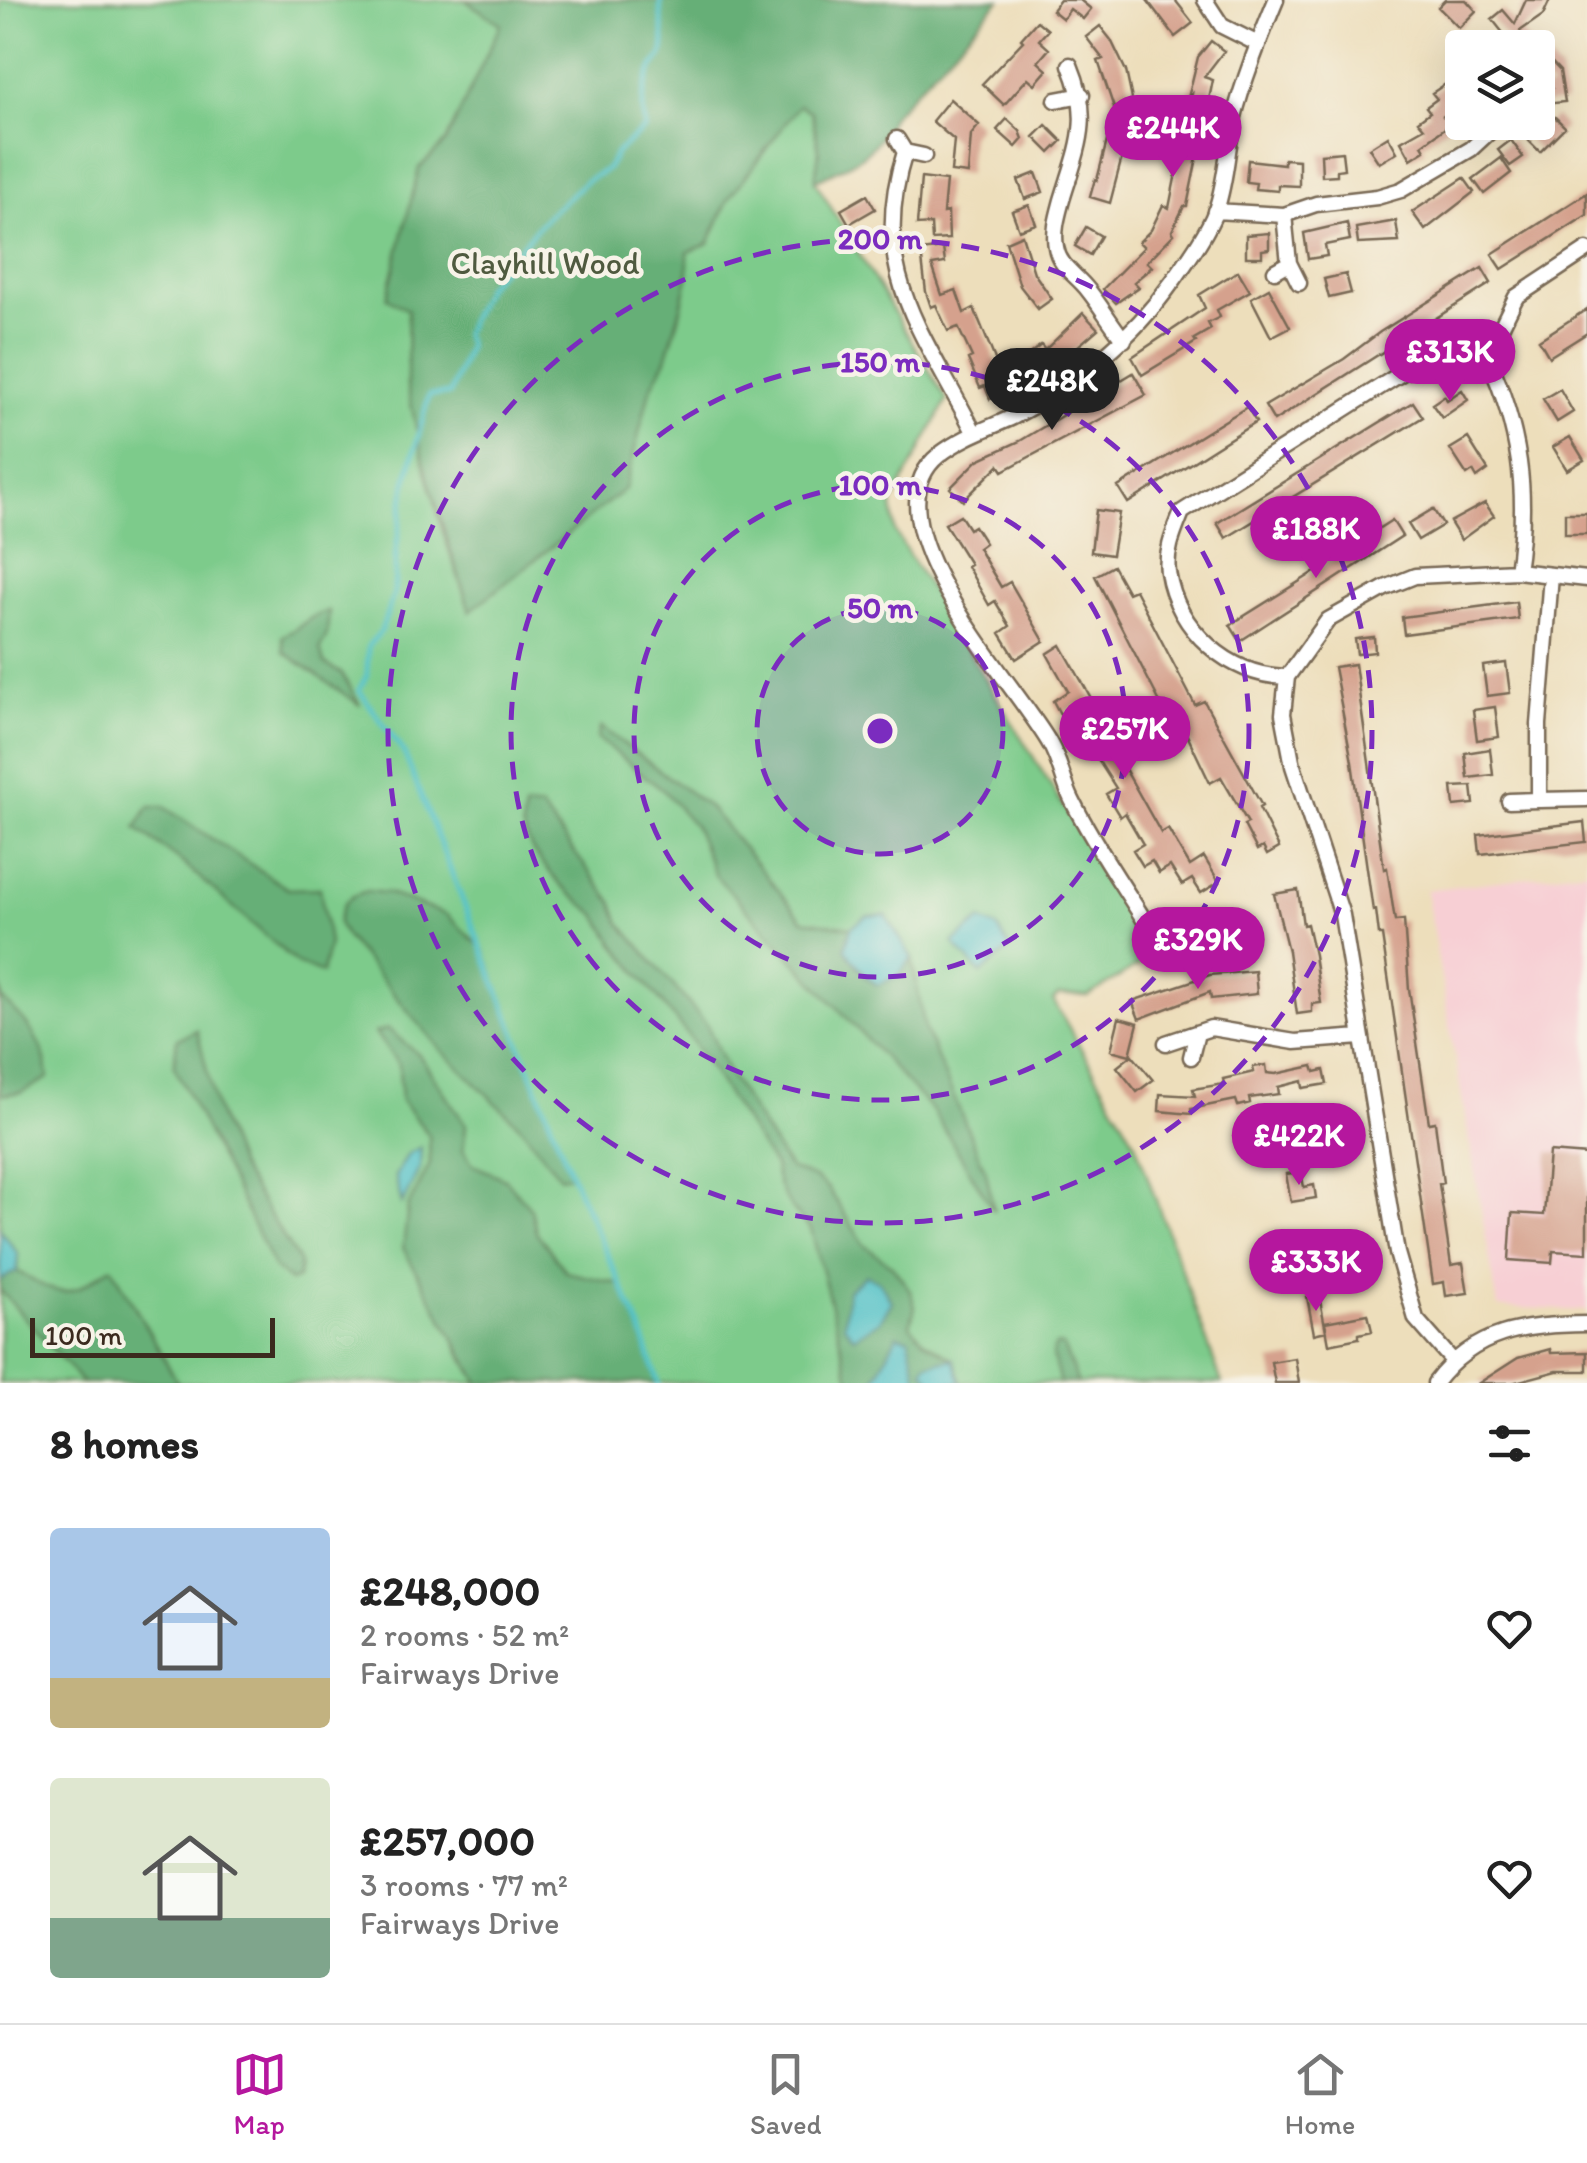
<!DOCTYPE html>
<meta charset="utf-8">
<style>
:root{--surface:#fff;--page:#f2f2f2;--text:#222;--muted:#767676;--line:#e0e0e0;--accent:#b5179e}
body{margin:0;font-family:Itim,sans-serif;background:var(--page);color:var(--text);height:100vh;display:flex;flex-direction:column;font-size:38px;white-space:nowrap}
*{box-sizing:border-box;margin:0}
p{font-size:32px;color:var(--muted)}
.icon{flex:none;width:55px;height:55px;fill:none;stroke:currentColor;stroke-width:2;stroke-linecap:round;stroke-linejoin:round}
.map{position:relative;height:1383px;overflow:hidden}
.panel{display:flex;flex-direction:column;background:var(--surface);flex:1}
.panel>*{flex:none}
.buttons{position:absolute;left:1445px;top:30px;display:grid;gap:20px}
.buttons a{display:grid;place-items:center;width:110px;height:110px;border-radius:10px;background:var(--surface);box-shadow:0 10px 40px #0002;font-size:50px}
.scale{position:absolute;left:30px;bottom:25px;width:245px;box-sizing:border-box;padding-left:10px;border:5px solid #3b2a1e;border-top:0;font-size:28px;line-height:35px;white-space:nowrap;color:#3b2a1e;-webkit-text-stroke:8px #f7f3e8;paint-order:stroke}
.price{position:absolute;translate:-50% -85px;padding:0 22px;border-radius:35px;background:var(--accent);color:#fff;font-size:32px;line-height:65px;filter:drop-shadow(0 2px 5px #0008)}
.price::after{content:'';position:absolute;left:50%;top:60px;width:30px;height:22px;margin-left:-15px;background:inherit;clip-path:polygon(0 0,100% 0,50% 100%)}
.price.active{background:#222;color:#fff}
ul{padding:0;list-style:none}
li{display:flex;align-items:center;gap:30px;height:250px;padding:0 50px}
li span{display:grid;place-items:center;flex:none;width:280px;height:200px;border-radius:10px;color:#555}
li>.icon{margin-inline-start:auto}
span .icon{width:120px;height:120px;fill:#fffc;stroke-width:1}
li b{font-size:42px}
h2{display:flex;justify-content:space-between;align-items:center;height:120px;padding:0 50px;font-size:42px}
.tabs{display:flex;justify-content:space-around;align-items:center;height:140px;border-top:2px solid var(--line);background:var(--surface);font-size:28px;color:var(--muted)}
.tabs a{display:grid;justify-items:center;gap:5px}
.tabs .active{color:var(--accent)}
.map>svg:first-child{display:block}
.built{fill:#f7cfd4}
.green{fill:#7dcb8b;stroke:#5c7a54;stroke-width:2.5}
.forest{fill:#66af77;stroke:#506c4a;stroke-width:2.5}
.water{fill:#54c2c8;stroke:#487673;stroke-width:2.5}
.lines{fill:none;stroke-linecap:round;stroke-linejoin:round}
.stream{stroke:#54c2c8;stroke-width:5}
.building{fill:#d5a18d}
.minor-casing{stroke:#796955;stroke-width:19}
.minor{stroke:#fff;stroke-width:14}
.ring{fill:none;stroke:#7b2cbf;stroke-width:5;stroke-dasharray:18 12}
.labels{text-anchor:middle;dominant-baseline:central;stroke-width:9;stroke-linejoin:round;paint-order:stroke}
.park-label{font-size:32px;fill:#4f5a3f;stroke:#f7f3e8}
.centre{fill:#7b2cbf;stroke:#f7f3e8;stroke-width:5}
.ring-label{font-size:30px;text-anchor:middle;font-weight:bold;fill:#7b2cbf;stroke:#f7f3e8;stroke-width:9;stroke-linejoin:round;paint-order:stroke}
</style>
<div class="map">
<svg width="1587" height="1383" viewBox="0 0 1587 1383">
<rect width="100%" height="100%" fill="#f7f3e8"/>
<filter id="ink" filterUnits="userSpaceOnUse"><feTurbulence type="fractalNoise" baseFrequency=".01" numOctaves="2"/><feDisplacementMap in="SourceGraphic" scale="20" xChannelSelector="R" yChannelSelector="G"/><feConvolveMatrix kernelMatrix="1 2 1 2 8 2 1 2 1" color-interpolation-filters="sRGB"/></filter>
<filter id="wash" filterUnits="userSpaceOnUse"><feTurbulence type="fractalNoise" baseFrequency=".0048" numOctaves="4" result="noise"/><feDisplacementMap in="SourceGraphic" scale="40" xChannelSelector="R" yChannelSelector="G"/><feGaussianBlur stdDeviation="2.25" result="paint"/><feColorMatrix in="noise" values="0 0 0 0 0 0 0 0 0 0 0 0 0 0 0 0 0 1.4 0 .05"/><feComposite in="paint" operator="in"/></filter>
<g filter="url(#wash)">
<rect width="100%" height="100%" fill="#eddebb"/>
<path class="built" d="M1587 870V1311L1498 1307 1426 890Z"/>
<path class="green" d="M0 0H465L501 24 446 142 419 168 408 309 407 385 441 527 470 611 650 390C673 347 688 300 688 252L709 244 728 200 799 105 811 112 819 151 815 181 947 400 892 503 895 532 1155 955 1088 996 1059 995 1053 1000 1135 1142 1222 1383H658L641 1329 621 1285 567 1272 536 1232 531 1209 505 1179 473 1165 463 1150 466 1125 419 1055 376 1034 399 1065 401 1100 429 1135 430 1164 408 1207 459 1351 479 1383H178L112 1267C66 1298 65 1300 17 1271L18 1254 0 1229Z
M0 1290 83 1383H0Z"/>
<path class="forest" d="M465 0H1000L892 116C875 156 852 163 815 181L819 151 812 112 799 105 728 200 708 244 688 252V278L680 311 666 359 650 390 625 489 470 611 425 469 407 385 408 310 387 298 419 168 446 142 501 24Z
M329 611 327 635 320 648 324 663 342 674 360 705 284 652 282 636C302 628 307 616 329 611Z
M601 727 710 808 803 920 851 927 845 949 865 976 877 985 897 977 912 958 925 1030 986 1172 994 1211 933 1111 715 875 695 827 665 792 597 738Z
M149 807H164L288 889 320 888 329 943 322 973 298 964 182 862 136 828Z
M525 808H541L613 903 620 923 707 1025 729 1074 789 1168 815 1178 828 1188 864 1245 892 1266 910 1290 915 1307 910 1325 924 1341 954 1359 962 1383H851L811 1229C795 1215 775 1189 775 1168L691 1039 613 942 597 915 561 886 533 851 522 827Z
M368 891 387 893 447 915 484 950 571 1175 560 1177 523 1129 441 1050 346 937 338 923C342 902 347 896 368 891Z
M0 983 2 999C26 1020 46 1044 48 1078L22 1092 0 1095Z
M388 1029 419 1055 466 1125 463 1150 473 1165 505 1179 531 1209 536 1232 566 1272 621 1284 641 1329 658 1383H479L403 1248 408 1207 430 1164 429 1135 401 1100 399 1065 375 1033Z
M197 1030 216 1108 239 1167 300 1263 298 1278 290 1281 275 1269 174 1066 177 1039Z
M111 1267H112L178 1383H83L0 1290V1280L17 1271C65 1300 67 1298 111 1267Z
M1056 1345 1063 1346 1078 1383H1060L1052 1354Z"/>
<path class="water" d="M886 915 912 958 897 977 877 985 866 976 845 949 851 927 867 916Z
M981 920 997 928 1010 948 981 974 953 943Z
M421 1147 420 1167 402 1204 395 1176 408 1154Z
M0 1229 18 1254 17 1271 0 1280Z
M866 1275 880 1282 892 1302 880 1321 854 1337 844 1325 848 1290Z
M897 1335 909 1338 917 1377 922 1383H873Z
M954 1359 962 1383H934L923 1370 927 1364Z"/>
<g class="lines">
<path class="stream" d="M658 1383 641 1329 576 1186 404 753 359 690 367 675 368 646 381 631 394 593 396 551 406 483 429 395 450 394 468 346 464 333 485 288 548 215 586 181 607 169 617 152 645 128C641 107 642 87 653 67 654 66 662 56 662 54 668 36 657 17 661 0"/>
</g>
<g id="blocks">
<path class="building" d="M1060 0H1080L1091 9 1083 19 1070 9 1063 19 1052 10Z
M1147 0H1175L1193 23 1175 37Z
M1445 0H1466L1476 11 1459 28 1438 7Z
M1526 0H1550L1543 15 1520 31 1534 48H1515L1492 19 1503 10 1515 24Z
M1037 21 1048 30 1039 40 1049 49 1038 62 1047 70 1035 84 1028 78 1004 105 982 84 1023 41 1021 39Z
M1100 26 1111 40 1126 71 1133 104 1114 108 1098 61 1103 59 1086 37Z
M1211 41 1224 51 1204 77 1213 80 1187 206H1184L1172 231 1174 234 1147 262 1152 267 1134 282 1139 287 1116 303 1103 289 1144 247 1139 242 1151 230 1163 205 1169 208 1192 94 1188 98 1198 57Z
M1546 56 1560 71 1565 102 1544 104 1541 90 1552 88 1538 72V63Z
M1462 73V104L1442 117 1455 109 1460 117 1422 145 1425 150 1411 159 1401 141 1424 128 1418 121 1430 112 1426 107 1437 99 1432 93Z
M950 99 979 125 971 135 968 174 951 172 954 140 932 121Z
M1555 117 1565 127 1540 152 1529 141Z
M1007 119 1020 131 1023 139 1016 147 997 130Z
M1112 121 1135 126 1131 147 1125 146 1110 203 1090 197 1095 179 1097 180Z
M1046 125 1062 141 1050 153 1034 137Z
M1388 136 1397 152 1379 163 1369 148Z
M1511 140 1523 157 1510 166 1498 150Z
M1342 152 1344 169 1337 170V175L1322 176 1321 154Z
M1501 158 1511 173 1484 194 1473 179Z
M1284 159 1299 160V186L1278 185V191L1255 189 1256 183 1246 182 1248 160 1284 164Z
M1036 173 1043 192 1025 199 1018 180Z
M921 178 946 181 943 213 948 212 949 239 932 240 931 224 917 225Z
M1464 178 1474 192 1425 230 1412 212Z
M1587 193V215L1502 269 1492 254Z
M867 195 875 209 849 224 841 210Z
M1029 205 1036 224 1019 230 1012 211Z
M1396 221 1399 242 1358 244 1356 228Z
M1347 223 1350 240 1325 245 1327 256 1308 259 1304 233Z
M1086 227 1101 236 1090 255 1075 246Z
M1269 233V249L1262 250V257H1246V235Z
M1022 235 1034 273 1052 299 1038 309 1020 286 1006 242Z
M943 248 945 263 932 265 942 295 956 290 964 313 974 308 1008 391 990 399 985 386 980 388 973 371 968 359 972 357 958 327 948 331 936 305 931 307 926 292 921 251Z
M1482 268 1491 283 1274 421 1265 406 1344 359 1380 332Z
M1238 271 1250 291 1217 310 1220 317 1208 323 1211 329 1194 339 1196 342 1142 375 1132 357 1205 308 1199 295Z
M1346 274 1351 293 1329 298 1324 279Z
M1269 288 1290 327 1271 337 1251 298Z
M1587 309V333L1549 357 1539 340Z
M1083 313 1098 329 1063 359 1061 357 1041 372 1028 355 1041 345 1045 350Z
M1133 373 1146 395 1003 471 999 465 963 501 950 488 978 460 1020 441Z
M1560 389 1573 412 1557 422 1543 399Z
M1462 390 1468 400 1442 418 1432 404 1444 396 1447 400Z
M1413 402 1423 417 1226 538 1217 523Z
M1247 407 1256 422 1128 503 1118 487Z
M1570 437 1584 460 1567 470 1553 447Z
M1468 438 1488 470 1477 478 1473 471 1467 475 1450 449Z
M1485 503 1494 516 1461 540 1450 522Z
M1433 509 1443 525 1418 540 1408 524Z
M1096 510 1119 513 1112 555 1091 552Z
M1565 513H1587V534H1565Z
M960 515 969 529 974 526 985 543 978 548 1001 587 1010 582 1044 641 1016 659 1000 633 1010 626 995 601 989 605 967 566 970 564 945 524Z
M1392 520 1402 536 1240 641 1230 625 1369 538 1367 536Z
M1113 566 1128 593 1135 590 1195 705 1204 701 1262 806 1259 808 1279 848 1267 855 1263 847 1257 850 1244 825 1248 823 1221 777 1210 783 1176 712 1167 716 1095 576Z
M1516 602 1518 619 1404 634 1402 617Z
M1374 637 1375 652 1357 654 1355 639Z
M1061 645 1103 719 1108 716 1125 745 1115 751 1161 833 1168 829 1190 866 1204 857 1219 882 1201 893 1192 879 1182 885 1170 866 1159 873 1152 861 1143 866 1133 850 1143 844 1125 813 1120 817 1106 794 1116 788 1093 752 1086 756 1075 736 1089 728 1076 705 1060 714 1053 701 1068 691 1047 654Z
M1506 663 1510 693 1487 696 1483 666Z
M1355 664 1384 869 1387 868 1395 921 1404 920 1409 989 1429 1123 1435 1122 1443 1183 1439 1184 1451 1265 1463 1263 1468 1293 1446 1296 1444 1282 1433 1284 1382 935H1379L1376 910 1373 911 1352 762 1334 667Z
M1495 707 1499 737 1477 740 1473 710Z
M1490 749 1493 775 1468 778 1465 753Z
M1472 786 1474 804 1454 806 1452 787Z
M1584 822 1586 842 1480 854 1478 835Z
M1298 890 1303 925 1307 924 1314 955 1321 1003 1312 1004V1012L1297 1014 1288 951 1274 894Z
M1255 971 1257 994 1211 999 1210 992 1139 1019 1132 1001 1210 975Z
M1119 1018 1138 1023 1130 1055 1111 1050Z
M1132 1055 1153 1080 1137 1092 1117 1067Z
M1266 1065 1267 1073 1276 1074 1313 1066 1315 1072 1324 1070 1327 1084 1303 1088 1302 1081 1278 1087 1279 1094 1249 1098 1250 1103 1238 1106 1236 1100 1191 1109V1114L1159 1111 1160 1094 1195 1096 1193 1089 1224 1084 1223 1079 1254 1072 1253 1067Z
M1300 1108 1306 1144 1288 1147 1284 1124 1289 1123 1287 1110Z
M1549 1152 1587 1155V1253L1553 1251 1552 1263 1509 1260 1512 1213 1544 1215Z
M1301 1172 1304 1187 1314 1185 1316 1198 1291 1202 1286 1174Z
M1329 1249 1337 1286 1316 1291 1308 1254Z
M1319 1295 1326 1331 1314 1334 1307 1297Z
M1368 1314 1372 1331 1359 1334V1338L1329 1344 1325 1322Z
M1550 1349 1551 1353 1587 1352V1371H1557L1512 1383H1479L1518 1358Z
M1295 1358 1299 1383H1275L1271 1362Z"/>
</g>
</g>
<g filter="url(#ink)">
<use href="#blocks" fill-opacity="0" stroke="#796955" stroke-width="2.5"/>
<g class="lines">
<g class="minor-casing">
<path id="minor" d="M1205 0 1222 26 1258 44
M1070 65C1093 120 1078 147 1062 200 1058 215 1053 231 1056 247 1059 267 1077 275 1088 290 1101 306 1111 324 1124 340
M1056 100 1082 95
M897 139 905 152
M924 156 905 152C867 271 923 331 974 432
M1215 211 1284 215 1316 204 1377 197 1401 190 1471 149 1500 122
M1284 215 1289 263 1299 283
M1275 271 1289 263
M1487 356C1520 429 1529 492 1517 571
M1287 677C1229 676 1177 630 1168 572 1165 551 1175 530 1182 512L1402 373 1433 361 1487 356 1516 297 1587 250
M1539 800 1587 799
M1509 801 1539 800V724L1551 576
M1154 936C1127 891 1095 847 1072 800 1063 782 1060 761 1050 744 1017 685 860 519 939 455 962 437 987 429 1013 417 1075 385 1132 339 1173 281 1187 261 1207 234 1216 210 1226 182 1227 150 1233 121 1243 80 1260 39 1276 0
M1166 1043 1211 1028 1295 1042 1361 1037
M1191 1057 1197 1033
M1452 1360 1416 1319 1397 1253 1342 915 1293 766 1283 714 1287 677 1328 620 1385 588 1415 576 1517 571 1587 579
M1435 1383C1475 1330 1524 1325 1587 1324"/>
</g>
<use href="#minor" class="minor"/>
</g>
</g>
<circle cx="880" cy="731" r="123" fill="#7b2cbf" fill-opacity=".12"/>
<g class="ring">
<circle cx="880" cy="731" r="123"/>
<circle cx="880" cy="731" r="246"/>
<circle cx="880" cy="731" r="369"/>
<circle cx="880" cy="731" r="492"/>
</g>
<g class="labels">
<g class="park-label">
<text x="545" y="263">Clayhill Wood</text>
</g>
</g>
<circle cx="880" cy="731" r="15" class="centre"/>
<g class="ring-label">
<text x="880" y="249">200 m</text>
<text x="880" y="372">150 m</text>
<text x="880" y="495">100 m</text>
<text x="880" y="618">50 m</text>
</g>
</svg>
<div class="buttons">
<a><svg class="icon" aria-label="layers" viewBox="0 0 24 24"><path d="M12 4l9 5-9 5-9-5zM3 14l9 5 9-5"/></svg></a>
</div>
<div class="scale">100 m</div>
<b class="price" style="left:1173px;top:180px">£244K</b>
<b class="price" style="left:1450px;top:404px">£313K</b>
<b class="price active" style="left:1052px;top:433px">£248K</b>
<b class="price" style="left:1316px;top:581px">£188K</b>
<b class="price" style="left:1125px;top:781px">£257K</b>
<b class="price" style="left:1198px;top:992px">£329K</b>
<b class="price" style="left:1299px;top:1188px">£422K</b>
<b class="price" style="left:1316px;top:1314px">£333K</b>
</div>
<section class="panel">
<h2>8 homes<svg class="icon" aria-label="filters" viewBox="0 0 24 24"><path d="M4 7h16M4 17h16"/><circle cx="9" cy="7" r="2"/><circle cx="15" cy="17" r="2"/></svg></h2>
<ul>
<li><span style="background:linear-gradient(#a9c7e8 75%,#c2b280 0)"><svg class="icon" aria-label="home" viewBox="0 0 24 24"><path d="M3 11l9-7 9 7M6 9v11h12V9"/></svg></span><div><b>£248,000</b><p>2 rooms · 52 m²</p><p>Fairways Drive</p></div><svg class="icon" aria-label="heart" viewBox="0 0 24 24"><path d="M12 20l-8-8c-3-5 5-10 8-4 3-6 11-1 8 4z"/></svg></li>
<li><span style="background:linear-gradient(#dfe7d0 70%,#7fa58c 0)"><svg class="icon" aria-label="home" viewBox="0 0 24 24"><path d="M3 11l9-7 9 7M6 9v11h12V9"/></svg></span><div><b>£257,000</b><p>3 rooms · 77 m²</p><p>Fairways Drive</p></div><svg class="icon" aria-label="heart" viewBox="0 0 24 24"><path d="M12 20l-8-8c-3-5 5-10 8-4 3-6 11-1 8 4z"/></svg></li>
</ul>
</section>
<nav class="tabs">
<a class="active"><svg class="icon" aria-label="map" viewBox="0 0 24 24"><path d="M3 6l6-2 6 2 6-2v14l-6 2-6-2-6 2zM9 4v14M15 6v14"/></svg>Map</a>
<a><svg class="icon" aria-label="saved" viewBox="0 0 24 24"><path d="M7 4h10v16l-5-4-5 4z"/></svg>Saved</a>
<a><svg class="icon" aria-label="home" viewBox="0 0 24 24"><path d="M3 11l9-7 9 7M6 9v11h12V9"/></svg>Home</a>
</nav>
